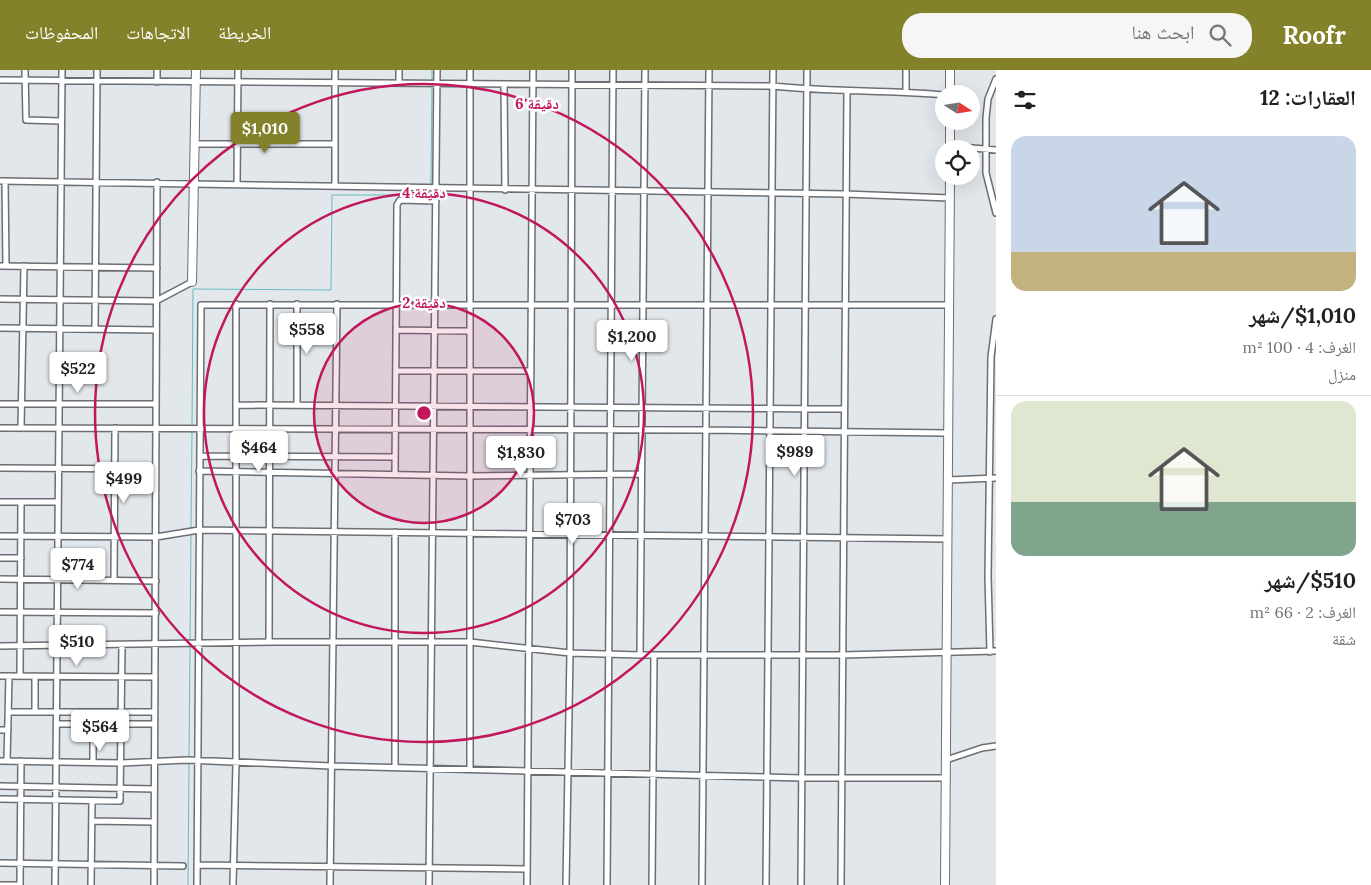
<!DOCTYPE html>
<html lang="ar">
<meta charset="utf-8">
<style>
:root{--surface:#fff;--page:#f6f6f6;--text:#202124;--muted:#757577;--line:#e0e0e0;--accent:#838129}
body{margin:0;font-family:Lora,"Noto Naskh Arabic",serif;background:var(--page);color:var(--text);direction:rtl;height:100vh;display:flex;flex-direction:column;font-size:19px;white-space:nowrap}
*{box-sizing:border-box;margin:0}
p{font-size:16px;color:var(--muted)}
.icon{flex:none;width:28px;height:28px;fill:none;stroke:currentColor;stroke-width:2;stroke-linecap:round;stroke-linejoin:round}
.map{position:relative;flex:1;overflow:hidden;direction:ltr}
.drawer{display:flex;flex-direction:column;background:var(--surface);width:375px}
.drawer>*{flex:none}
.needle{width:32px;rotate:102deg}
.fabs{position:absolute;left:935px;top:15px;display:grid;gap:10px}
.fabs a{display:grid;place-items:center;width:45px;height:45px;border-radius:50%;background:var(--surface);box-shadow:0 5px 20px #0002;font-size:25px}
.price{position:absolute;translate:-50% -42px;padding:0 11px;border-radius:5px;background:#fff;color:#222;font-size:16px;line-height:32px;filter:drop-shadow(0 1px 2px #0008)}
.price::after{content:'';position:absolute;left:50%;top:30px;width:15px;height:11px;margin-left:-8px;background:inherit;clip-path:polygon(0 0,100% 0,50% 100%)}
.price.selected{background:var(--accent);color:#fff}
ul{padding:0;list-style:none}
li{display:grid;align-content:center;gap:10px;height:265px;padding:0 15px}
li+li{border-top:1px solid var(--line)}
li span{display:grid;place-items:center;height:155px;border-radius:15px;color:#555}
li>.icon{margin-inline-start:auto}
span .icon{width:90px;height:90px;fill:#fffc;stroke-width:1}
li b{font-size:21px}
h2{display:flex;justify-content:space-between;align-items:center;height:60px;padding:0 15px;font-size:21px}
header{display:flex;align-items:center;gap:30px;box-sizing:border-box;height:70px;padding:0 25px;background:var(--accent);color:#fff}
header strong{font-size:24px}
nav{display:flex;gap:28px;margin-inline-start:auto;font-size:18px}
.search{width:350px;height:45px;background:var(--page);display:flex;align-items:center;gap:12px;box-sizing:border-box;padding:0 18px;border-radius:20px;color:var(--muted);font-size:19px}
main{display:flex;flex:1;min-height:0}
.map>svg:first-child{display:block}
.lines{fill:none;stroke-linecap:round;stroke-linejoin:round}
.stream{stroke:#64bcc0;stroke-width:1}
.street-casing{stroke:#6b6f74;stroke-width:8}
.secondary-casing{stroke:#6b6f74;stroke-width:10}
.street{stroke:#fff;stroke-width:5}
.secondary{stroke:#fff;stroke-width:8}
.ring{fill:none;stroke:#c2185b;stroke-width:2.5}
.centre{fill:#c2185b;stroke:#fff;stroke-width:2.5}
.ring-label{font-size:15px;text-anchor:middle;font-weight:bold;fill:#c2185b;stroke:#fff;stroke-width:5;stroke-linejoin:round;paint-order:stroke}
</style>
<header>
<strong>Roofr</strong>
<div class="search"><svg class="icon" aria-label="search" viewBox="0 0 24 24"><circle cx="10" cy="10" r="6"/><path d="M15 15l6 6"/></svg>ابحث هنا</div>
<nav><a>الخريطة</a><a>الاتجاهات</a><a>المحفوظات</a></nav>
</header>
<main>
<section class="drawer">
<h2>العقارات: 12<svg class="icon" aria-label="filters" viewBox="0 0 24 24"><path d="M4 7h16M4 17h16"/><circle cx="9" cy="7" r="2"/><circle cx="15" cy="17" r="2"/></svg></h2>
<ul>
<li><span style="background:linear-gradient(#c9d6e8 75%,#c2b280 0)"><svg class="icon" aria-label="home" viewBox="0 0 24 24"><path d="M3 11l9-7 9 7M6 9v11h12V9"/></svg></span><div><b>$1,010/شهر</b><p>الغرف: 4 · 100 m²</p><p>منزل</p></div></li>
<li><span style="background:linear-gradient(#dfe7d0 65%,#7fa58c 0)"><svg class="icon" aria-label="home" viewBox="0 0 24 24"><path d="M3 11l9-7 9 7M6 9v11h12V9"/></svg></span><div><b>$510/شهر</b><p>الغرف: 2 · 66 m²</p><p>شقة</p></div></li>
</ul>
</section>
<div class="map">
<svg width="996" height="815" viewBox="0 0 996 815">
<rect width="100%" height="100%" fill="#e2e7ec"/>
<g class="lines">
<path class="stream" d="M432 10V0
M431 115 432 14
M192 357 193 219 331 220 332 125H432L431 119
M191 459 192 361
M190 572 191 463
M189 689 190 576
M188 815 189 693"/>
<g class="street-casing">
<path id="street" d="M25 0 26 50 61 51
M996 9 988 29 986 48V103L996 143
M0 10 773 16C830 22 887 20 944 25
M157 12V0
M399 13V0
M504 14 505 120
M906 21V0
M195 74H335
M950 76 996 80
M0 111 845 124 950 128
M5 111 6 196
M237 113 238 0
M335 115V0
M0 196 157 198
M0 229 156 231 192 212
M0 258 156 260
M95 258 97 0
M396 260 469 261
M396 301H531
M0 334H156
M236 335 843 339
M297 335V234
M0 358 706 360 948 363
M21 358 24 196
M200 386 395 387
M0 398 156 399
M199 401 468 406 641 404
M395 404 397 135 400 130 436 131
M948 410 996 408
M0 432H58
M395 462V697
M0 466 156 467 199 460 948 469
M0 488H21
M0 509 156 511
M114 510 115 358
M0 542 156 543
M269 572 270 234
M0 576 275 572H470L570 583 640 585H842L996 581
M990 582 988 506 991 287 996 249
M640 585 645 0
M0 606 154 607
M20 606 21 432
M9 642H154
M35 642V606
M57 654H154
M0 660H8
M946 690 982 678 996 676
M0 691 121 693 187 690 331 696 802 708H946
M7 691 9 606
M93 692V654
M470 698V0
M0 716 154 719
M0 729 120 731 122 575
M92 751 154 752
M0 793 183 796
M197 795 527 799
M0 815H17
M20 815 21 691
M55 815 62 0
M91 815 92 731
M154 815 157 112
M197 815 201 235H949
M233 815 236 693V234
M330 815 337 234
M429 815 437 0
M527 815 533 0
M566 815 570 583 572 0
M607 815 613 0
M652 815 654 585
M702 815 709 0
M766 815 773 0
M801 815 807 0
M841 815 847 21"/>
</g>
<g class="secondary-casing">
<path id="secondary" d="M950 24V0
M950 79V51
M192 212 196 0
M945 815 950 106"/>
</g>
<use href="#street" class="street"/>
<use href="#secondary" class="secondary"/>
</g>
<circle cx="424" cy="343" r="110" fill="#c2185b" fill-opacity=".12"/>
<g class="ring">
<circle cx="424" cy="343" r="110"/>
<circle cx="424" cy="343" r="220"/>
<circle cx="424" cy="343" r="329"/>
</g>
<circle cx="424" cy="343" r="8" class="centre"/>
<g class="ring-label">
<text x="537" y="39">6 دقيقة</text>
<text x="424" y="128">4 دقيقة</text>
<text x="424" y="238">2 دقيقة</text>
</g>
</svg>
<div class="fabs">
<a><svg class="needle" viewBox="-14 -14 28 28"><path d="M0-13l5 13h-10z" fill="#e53935"/><path d="M0 13l5-13h-10z" fill="#757577"/></svg></a>
<a><svg class="icon" aria-label="locate" viewBox="0 0 24 24"><circle cx="12" cy="12" r="6"/><path d="M12 2v4M12 18v4M2 12h4M18 12h4"/></svg></a>
</div>
<b class="price selected" style="left:265px;top:84px">$1,010</b>
<b class="price" style="left:307px;top:285px">$558</b>
<b class="price" style="left:632px;top:292px">$1,200</b>
<b class="price" style="left:78px;top:324px">$522</b>
<b class="price" style="left:259px;top:403px">$464</b>
<b class="price" style="left:795px;top:407px">$989</b>
<b class="price" style="left:521px;top:408px">$1,830</b>
<b class="price" style="left:124px;top:434px">$499</b>
<b class="price" style="left:573px;top:475px">$703</b>
<b class="price" style="left:78px;top:520px">$774</b>
<b class="price" style="left:77px;top:597px">$510</b>
<b class="price" style="left:100px;top:682px">$564</b>
</div>
</main>
